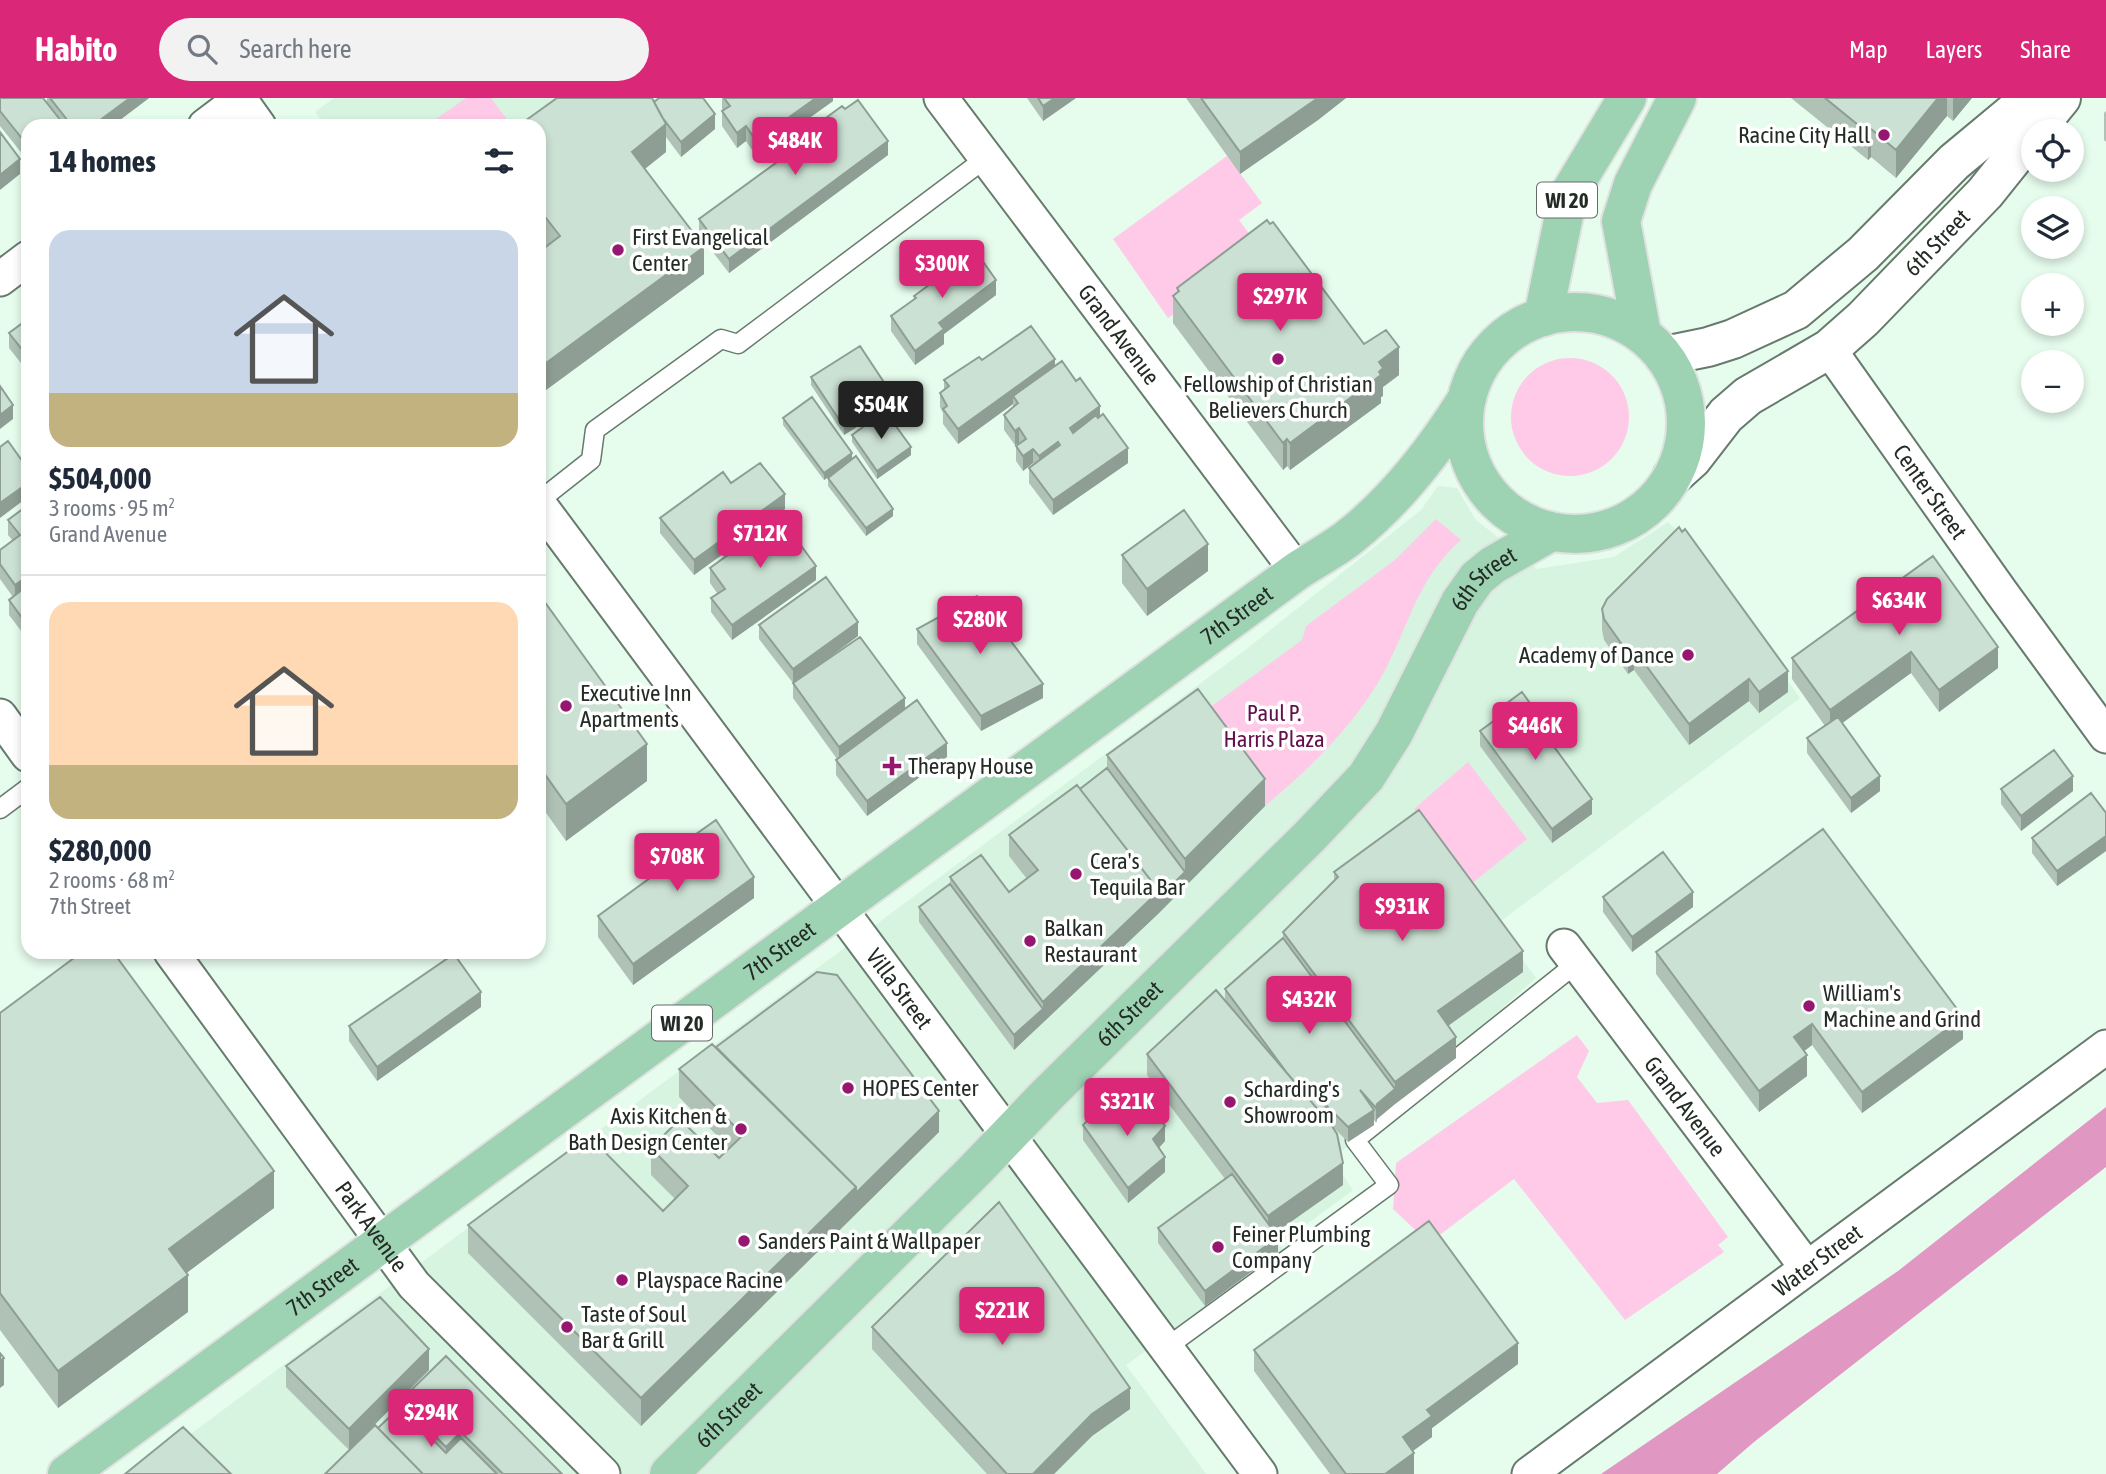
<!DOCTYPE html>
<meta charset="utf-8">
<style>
:root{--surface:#fff;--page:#f2f2f3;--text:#1f2937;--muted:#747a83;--line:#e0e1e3;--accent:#db2777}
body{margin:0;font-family:"Asap Condensed",sans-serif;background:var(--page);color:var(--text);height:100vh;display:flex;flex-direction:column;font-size:26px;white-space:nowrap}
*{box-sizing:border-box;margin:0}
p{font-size:23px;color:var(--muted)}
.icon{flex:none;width:38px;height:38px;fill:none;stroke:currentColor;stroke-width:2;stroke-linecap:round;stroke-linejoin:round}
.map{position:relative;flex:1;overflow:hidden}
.side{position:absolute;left:21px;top:21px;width:525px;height:840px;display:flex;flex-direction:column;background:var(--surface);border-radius:21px;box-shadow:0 4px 10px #0003}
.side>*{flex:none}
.fabs{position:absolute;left:2021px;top:21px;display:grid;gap:14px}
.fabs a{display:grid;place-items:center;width:63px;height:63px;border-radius:50%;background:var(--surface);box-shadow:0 4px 10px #0003;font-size:35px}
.price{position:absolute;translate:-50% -60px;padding:0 16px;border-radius:7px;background:var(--accent);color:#fff;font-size:23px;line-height:46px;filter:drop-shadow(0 2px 4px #0008)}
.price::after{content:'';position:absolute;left:50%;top:42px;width:21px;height:16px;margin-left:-10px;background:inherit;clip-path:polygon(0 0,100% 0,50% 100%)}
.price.on{background:#222;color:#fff}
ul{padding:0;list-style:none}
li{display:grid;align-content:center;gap:14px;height:371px;padding:0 28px}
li+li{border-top:2px solid var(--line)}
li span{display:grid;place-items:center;height:217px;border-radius:21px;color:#555}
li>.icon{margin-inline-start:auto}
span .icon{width:126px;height:126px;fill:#fffc;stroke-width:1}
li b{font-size:30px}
h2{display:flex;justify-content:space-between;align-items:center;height:84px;padding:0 28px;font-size:30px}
header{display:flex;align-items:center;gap:42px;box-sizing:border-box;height:98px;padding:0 35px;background:var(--accent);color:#fff}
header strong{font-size:33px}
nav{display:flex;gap:38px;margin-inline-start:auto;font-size:24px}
.search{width:490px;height:63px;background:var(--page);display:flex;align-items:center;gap:18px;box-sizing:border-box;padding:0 24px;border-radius:38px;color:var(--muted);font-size:26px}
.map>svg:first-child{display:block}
.built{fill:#d6f4e0}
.green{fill:#fecae8}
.forest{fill:#e098c3}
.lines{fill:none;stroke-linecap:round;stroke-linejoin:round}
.service-casing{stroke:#667a6d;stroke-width:21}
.minor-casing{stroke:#667a6d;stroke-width:37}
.tertiary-casing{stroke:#667a6d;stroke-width:42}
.primary-casing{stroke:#e0e1e0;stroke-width:42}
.service{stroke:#fff;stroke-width:18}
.minor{stroke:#fff;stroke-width:33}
.tertiary{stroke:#fff;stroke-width:38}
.primary{stroke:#9dd2b3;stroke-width:38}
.wall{fill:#afc2b5}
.shaded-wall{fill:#8e9e94}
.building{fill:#cbe1d3;stroke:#8e9e94;stroke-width:2}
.poi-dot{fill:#951770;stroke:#fff;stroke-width:2.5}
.labels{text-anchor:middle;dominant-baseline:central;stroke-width:7;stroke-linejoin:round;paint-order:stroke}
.shield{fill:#fff;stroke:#656b66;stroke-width:2}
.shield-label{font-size:21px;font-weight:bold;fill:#232b25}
.poi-label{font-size:23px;fill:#232b25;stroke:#fff;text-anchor:start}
.street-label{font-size:23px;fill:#232b25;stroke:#fff}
.park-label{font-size:23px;fill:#630f4a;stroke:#fff}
</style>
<header>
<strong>Habito</strong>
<div class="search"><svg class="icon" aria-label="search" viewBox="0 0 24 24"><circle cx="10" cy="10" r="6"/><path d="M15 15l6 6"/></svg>Search here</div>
<nav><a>Map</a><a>Layers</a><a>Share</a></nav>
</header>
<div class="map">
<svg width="2106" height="1376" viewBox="0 0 2106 1376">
<rect width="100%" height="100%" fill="#e6fced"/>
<path class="built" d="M334 0H596L539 28H326L315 14Z
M1438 388 1457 390 1475 421 1537 471 1614 459 1668 424 1684 440 1800 600 1497 826 1536 880 1377 1021 1376 1025 1332 1061 1353 1092 1280 1146 1286 1154 1126 1267 1206 1376H137L1244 553 1421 412Z"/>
<path class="green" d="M466 0H491L512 28H426Z
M1227 58 1262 105 1239 122 1262 153 1168 220 1113 141Z
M1511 319a59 59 0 1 1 118 0a59 59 0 1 1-118 0Z
M1436 421 1461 442C1416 482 1410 526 1383 576 1353 629 1311 669 1265 708L1198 618 1302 542 1306 528 1395 462Z
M1468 664 1527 741 1470 787 1414 711Z
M1577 937 1589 953 1577 979 1597 1005 1628 1002 1728 1139 1718 1147 1724 1154 1625 1222 1514 1081 1429 1145 1393 1111 1396 1065Z"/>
<path class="forest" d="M2106 1009V1069L1754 1344 1717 1376H1601L1898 1173Z"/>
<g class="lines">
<g class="service-casing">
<path id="service" d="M539 403 591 362 595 332 721 241 738 246 986 60
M0 711 28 690
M1167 1249 1389 1087 1355 1042 1577 865"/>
</g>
<g class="minor-casing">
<g id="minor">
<path d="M239 0 259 28"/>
<path id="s1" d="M941 0 1297 473"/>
<path d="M205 28 242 0"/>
<path d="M0 181 28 160"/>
<path id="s2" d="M1829 251 2001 494 2106 638"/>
<path id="s3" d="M539 406 1260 1376"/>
<path d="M0 618 28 657"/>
<path id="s4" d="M1564 848 1807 1170"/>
<path id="s5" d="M171 854 414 1187 603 1376"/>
<path id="s6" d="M1529 1376 2106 949"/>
</g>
</g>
<g class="tertiary-casing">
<g id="tertiary">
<path d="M2034 33 2061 0"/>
<path d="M1664 258 1708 249 1733 241 1796 212 1863 156 1954 64 2031 0"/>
<path id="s7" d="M1672 379 1692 361 1726 317 1748 298 1829 251 1863 221 1985 95 2034 34"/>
</g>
</g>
<g class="primary-casing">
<g id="primary">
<circle cx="1575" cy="325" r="111"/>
<path d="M1543 219 1568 98 1627 0"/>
<path d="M1642 236 1621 123 1633 86 1677 0"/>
<path id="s8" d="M67 1376 1297 473C1315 461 1335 451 1352 437 1398 400 1434 353 1465 304"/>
<path id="s9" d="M669 1376 976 1071 1047 997 1309 739 1366 679 1394 635 1460 504 1477 480 1493 467 1551 434"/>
</g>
</g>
<use href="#service" class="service"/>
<use href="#minor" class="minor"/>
<use href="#tertiary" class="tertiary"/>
<use href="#primary" class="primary"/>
</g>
<path class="wall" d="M0 0 47 5V0H149L112 28H28V63L0 28Z
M557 0 715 31 681 59 666 39V54L645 71 704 176 546 292 539 283V154L547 148 539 138V28Z
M722 0H833V3L756 58 746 43 737 50 722 28V13H723L722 11Z
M1027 0H1076L1043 23Z
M1186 0H1346L1318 22 1240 76Z
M1791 0H1972L1953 23 1947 18 1944 21 1896 80 1871 59 1868 62Z
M2106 13V44L2104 42V15Z
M819 25 888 57 729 175 699 136V121L792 53V39Z
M1177 190 1364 246 1399 277 1383 289V298L1381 299V305L1290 372 1287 368 1283 372 1173 225V198L1177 195Z
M996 197 944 236V246L915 267 891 233V218L914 201V198Z
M28 221V274L9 250V235Z
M982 262 1055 268 1100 318 1128 365 1053 417 1029 385V370L1034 366 1033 365 1023 373 1016 363V348L1019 346V345L1015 347 1004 332V317L1013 309V306L958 346 943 326V315L940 309V295L944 292V282Z
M811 279 893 306 844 337 811 287Z
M783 320 852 361 893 418 866 438 828 388V380L836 374 824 382 783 327Z
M852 337 911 357 877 381 852 344Z
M731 385 785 411 694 477 660 435V420Z
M28 407V542L9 517V502L13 499 0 481V452L13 443 8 437V422Z
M1122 457 1208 473 1147 518 1122 485Z
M1933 458 1998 570 1939 614 1911 575 1842 625 1880 693 1851 715 1807 655V640L1825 628 1792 581V560Z
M710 470 816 482 732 542 711 514V500L717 495 710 485Z
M539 496 647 683 566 743 539 705Z
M1602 511 1788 594 1759 615 1749 603 1689 647 1634 572 1628 576 1604 542 1602 532Z
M759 527 858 538 821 566 905 611 947 659 867 718 836 677V662L837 661 793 600V585L759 541Z
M917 531 1043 600 981 633 917 546Z
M1499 611 1539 629 1592 716 1552 745 1480 648V633L1499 619Z
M1107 657 1265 708 1159 815 1014 952 919 824V809L950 786V779L1009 794 1027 781 1009 758V737L1080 691 1107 670Z
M2001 691 2073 693 2021 733 2001 706Z
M2106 715V753L2057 788 2032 755V740Z
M675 751 754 800 633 887 598 839V818L675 762Z
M1334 774 1523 874 1448 928 1456 960 1395 1006 1377 1021 1376 1025 1374 1022V1027L1348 1044 1332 1028 1343 1087 1275 1135 1278 1154 1205 1208 1158 1145V1130L1225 1081 1147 977V956L1225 902V891L1283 840V834L1334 783Z
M1603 799 1693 809 1632 854 1603 814Z
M1656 854 1963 941 1862 1015 1812 947 1804 953 1807 978 1759 1014 1656 876Z
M481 909 377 983 349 943V928Z
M0 915 274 1110 186 1175 188 1214 58 1310 0 1232Z
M716 949 939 1034 641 1328 468 1155V1127L663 1113 675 1101 651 1077V1050L719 1060 729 1050 679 999V971Z
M1137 1022 1165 1043 1159 1050 1165 1074 1128 1105 1083 1042V1027Z
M872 1229 1130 1311 1092 1338 1054 1376H987L872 1251Z
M1254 1252 1518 1266 1432 1330V1339L1413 1353 1414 1376H1330L1254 1273Z
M286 1268 429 1272 352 1350 378 1330 400 1309V1303L562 1376H325L349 1352 286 1289Z"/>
<path class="shaded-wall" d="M130 0H149L112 28H92Z
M816 0H833V3L756 58V43Z
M1055 0H1076L1043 23V8Z
M1318 0H1346L1318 22 1240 76V54Z
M1938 0H1947V18L1896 80V52Z
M1953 0H1972L1953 23Z
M715 16V31L681 59V44Z
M666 26V54L632 81V54Z
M746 28V43L737 50V35Z
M1871 31V59L1868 62V35Z
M888 43V57L729 175V161Z
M20 61V76L0 92V77Z
M704 149V176L546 292V265Z
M996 182V197L944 236V246L915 267V253L939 225Z
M1399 249V277L1383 289V298L1381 299V305L1290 372V345L1379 264Z
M1055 261V276L1013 298V306L958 346V331Z
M893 298V306L844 337V329Z
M13 307V321L0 331V317Z
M1100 308V323L1070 345V330Z
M1019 330V345L1015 347V333Z
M1287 341V368L1283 372V345Z
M1058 344V359L1039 373V358Z
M911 349V357L877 381V373Z
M1128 350V365L1053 417V402Z
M1033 351V365L1023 373V358Z
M852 355V362L824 382V375Z
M28 385V399L0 420V405Z
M785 396V411L694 477V462Z
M893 411V418L866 438V430Z
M1208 446V473L1147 518V491Z
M816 468V482L732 542V527Z
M28 478V493L15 502V487Z
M858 524V538L793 586V571Z
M1998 549V570L1939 614V592Z
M1634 551V572L1628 576V555Z
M1911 554V575L1830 634V612Z
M1788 573V594L1759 615V594Z
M1749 581V603L1689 647V626Z
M1043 586V600L981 633V618Z
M905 600V615L839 664V649Z
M1539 618V632L1534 621Z
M947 645V659L867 718V703Z
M647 646V683L566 743V706Z
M1880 678V693L1851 715V700Z
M2073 678V693L2021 733V718Z
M1265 681V708L1159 815V800L1185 774V761Z
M1592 701V716L1552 745V731Z
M2106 738V753L2057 788V773Z
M754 779V800L633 887V866Z
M1159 793V815L1014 952V937L1043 911V904Z
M1693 794V809L1632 854V839Z
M1523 853V874L1438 935V913Z
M481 894V909L377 983V969Z
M1963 919V941L1862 1015V994Z
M1812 926V947L1794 961V939Z
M1456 939V960L1395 1006 1377 1021 1376 1025V1010L1377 1006 1395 991V984Z
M1807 957V978L1759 1014V993Z
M1327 1008V1023L1317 1015Z
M1374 1012V1027L1348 1044V1029Z
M939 1013V1034L641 1328V1300L856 1089Z
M1165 1028V1043L1153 1056V1041Z
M1165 1059V1074L1128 1105V1090Z
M1343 1065V1087L1268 1140V1118Z
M274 1073V1110L169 1188V1151Z
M1278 1139V1154L1205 1208V1193Z
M188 1177V1214L58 1310V1273Z
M1518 1245V1266L1432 1330V1339L1403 1360V1339L1427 1312Z
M429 1251V1272L349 1352V1331Z
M4 1260V1287L0 1290V1263Z
M1130 1290V1311L1092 1338 1054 1376H1033L1092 1316Z
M461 1334V1361L446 1376V1349Z
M1414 1355V1376H1385Z"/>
<path class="building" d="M0 0H43L65 28H28V48L0 13Z
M50 0H130L92 28 89 26 86 28H72Z
M557 0H652L666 26 632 54 704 149 546 265 539 255V154L560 138 539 111V28H518Z
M659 0H703L715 16 681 44 662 19 654 4Z
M724 0H816L756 43 746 28 737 35 722 13 730 8Z
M1038 0H1055L1043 8Z
M1201 0H1318L1240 54Z
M1825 0H1938L1896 52 1871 31 1868 35Z
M858 2 888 43 729 161 699 121 799 48 792 39 817 21 819 25 842 8 845 11Z
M0 34 20 61 0 77Z
M1267 122 1270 126 1273 124 1364 246 1386 232 1399 249 1379 264 1383 270 1379 274 1381 277 1290 345 1287 341 1283 345 1173 198 1179 193 1177 190Z
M977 155 996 182 939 225 944 231 915 253 891 218 916 200 914 198 971 156 972 159Z
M28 221V259L9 235Z
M1031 228 1055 261 958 331 943 311 947 308 940 295 949 288 944 282 979 259 982 262Z
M860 248 893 298 844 329 811 279Z
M1062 263 1076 283 1080 280 1100 308 1070 330 1073 335 1096 317 1098 320 1103 316 1128 350 1053 402 1029 370 1060 347 1058 344 1039 358 1033 351 1023 358 1016 348 1026 341 1019 330 1015 333 1004 317 1018 305 1013 298Z
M0 288 13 307 0 317Z
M812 299 852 355 824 375 783 320Z
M885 313 911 349 877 373 852 337Z
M8 343 28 371V385L0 405V349Z
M856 358 893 411 866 430 828 380Z
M760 365 785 396 694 462 660 420 723 374 731 385Z
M28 407V478L15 487 0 466V452L20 437 8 422Z
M1184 412 1208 446 1147 491 1122 457Z
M780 419 816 468 732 527 711 500 725 491 710 470Z
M1679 429 1682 434 1685 431 1788 573 1759 594 1749 581 1689 626 1634 551 1628 555 1604 521 1602 511 1607 501Z
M1933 458 1998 549 1939 592 1911 554 1830 612 1792 560Z
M826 479 858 524 793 571 759 527Z
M28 487V528L9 502Z
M539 496 647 646 566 706 539 668Z
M977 498 1043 586 981 618 917 531Z
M860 539 905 600 839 649 793 585Z
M1198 591 1265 681 1185 761 1107 657Z
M1522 594 1539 618 1534 621 1592 701 1552 731 1480 633 1503 616 1499 611Z
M917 602 947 645 867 703 836 662Z
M1838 619 1880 678 1851 700 1807 640Z
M2054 652 2073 678 2021 718 2001 691Z
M1107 670 1185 774 1159 800V793L1080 691Z
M1077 687 1159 793 1043 904 950 779 981 757 1009 794 1038 772 1009 737Z
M2091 695 2106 715V738L2057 773 2032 740Z
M1419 712 1523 853 1438 913 1456 939 1395 984 1283 834 1338 779 1334 774Z
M716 722 754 779 633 866 598 818 680 758 675 751Z
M1823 731 1963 919 1862 994 1812 926 1794 939 1807 957 1759 993 1656 854Z
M1663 754 1693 794 1632 839 1603 799Z
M950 786 1043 911 1014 937 919 809Z
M1283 840 1395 991 1377 1006 1376 1010 1360 992 1374 1012 1348 1029 1327 1008 1319 1013 1287 975 1225 891Z
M82 854H113L274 1073 169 1151 188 1177 58 1273 0 1195V915Z
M454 856 481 894 377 969 349 928Z
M817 874 837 877 939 1013 856 1095V1089L716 949Z
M1216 892 1332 1028 1337 1036 1343 1065 1268 1118 1147 956Z
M712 946 856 1089 641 1300 468 1127 589 1038 663 1113 688 1088 651 1050 680 1021 719 1060 743 1037 679 971Z
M1116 993 1137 1022 1151 1007 1165 1028 1153 1041 1165 1059 1128 1090 1083 1027Z
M1232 1076 1278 1139 1205 1193 1158 1130Z
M999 1104 1130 1290 1092 1316 1033 1376H1007L872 1229Z
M1429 1123 1518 1245 1427 1312 1432 1318 1403 1339 1414 1355 1385 1376H1346L1254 1252Z
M380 1199 429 1251 349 1331 286 1268Z
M0 1255 4 1260 0 1263Z
M446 1258 562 1376H503L461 1334 446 1349 400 1303Z
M400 1309 446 1355 461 1340 497 1376H423L378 1330Z
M375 1327 423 1376H325Z
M183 1329 231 1376H125Z"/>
<g class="poi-dot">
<circle cx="1884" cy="37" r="7"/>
<circle cx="618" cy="152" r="7"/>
<circle cx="1278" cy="261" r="7"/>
<circle cx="1688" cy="557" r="7"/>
<circle cx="566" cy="608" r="7"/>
<path d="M888.5 657.5h7v7h7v7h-7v7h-7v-7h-7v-7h7z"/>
<circle cx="1076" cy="776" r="7"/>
<circle cx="1030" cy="843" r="7"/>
<circle cx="1809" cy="908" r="7"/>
<circle cx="848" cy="990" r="7"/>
<circle cx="1230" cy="1004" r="7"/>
<circle cx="741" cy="1031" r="7"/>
<circle cx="744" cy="1143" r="7"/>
<circle cx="1218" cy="1149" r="7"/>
<circle cx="622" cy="1182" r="7"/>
<circle cx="567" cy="1229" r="7"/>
</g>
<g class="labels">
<g class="shield">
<rect x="1537" y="84.5" width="60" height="35" rx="5"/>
<rect x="652" y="907.5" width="60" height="35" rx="5"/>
</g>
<g class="shield-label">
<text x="1567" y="102">WI 20</text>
<text x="682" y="925">WI 20</text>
</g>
<g class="poi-label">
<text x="1870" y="37" text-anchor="end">Racine City Hall</text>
<text x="632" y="139">First Evangelical<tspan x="632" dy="26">Center</tspan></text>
<text x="1278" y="286" text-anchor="middle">Fellowship of Christian<tspan x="1278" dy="26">Believers Church</tspan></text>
<text x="1674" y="557" text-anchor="end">Academy of Dance</text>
<text x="580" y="595">Executive Inn<tspan x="580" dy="26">Apartments</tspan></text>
<text x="908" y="668">Therapy House</text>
<text x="1090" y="763">Cera's<tspan x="1090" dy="26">Tequila Bar</tspan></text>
<text x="1044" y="830">Balkan<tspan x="1044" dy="26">Restaurant</tspan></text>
<text x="1823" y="895">William's<tspan x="1823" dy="26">Machine and Grind</tspan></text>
<text x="862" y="990">HOPES Center</text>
<text x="1244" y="991">Scharding's<tspan x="1244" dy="26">Showroom</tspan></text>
<text x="727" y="1018" text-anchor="end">Axis Kitchen &amp;<tspan x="727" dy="26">Bath Design Center</tspan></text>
<text x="1232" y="1136">Feiner Plumbing<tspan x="1232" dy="26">Company</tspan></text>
<text x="758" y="1143">Sanders Paint &amp; Wallpaper</text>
<text x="636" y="1182">Playspace Racine</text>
<text x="581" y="1216">Taste of Soul<tspan x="581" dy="26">Bar &amp; Grill</tspan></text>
</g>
<g class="street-label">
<text stroke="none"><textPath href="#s7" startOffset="357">6th Street</textPath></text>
<text stroke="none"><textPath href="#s1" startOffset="296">Grand Avenue</textPath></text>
<text stroke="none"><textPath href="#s2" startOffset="175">Center Street</textPath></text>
<text stroke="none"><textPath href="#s9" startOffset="1218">6th Street</textPath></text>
<text stroke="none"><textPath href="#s8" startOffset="1451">7th Street</textPath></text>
<text stroke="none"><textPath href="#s8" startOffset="884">7th Street</textPath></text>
<text stroke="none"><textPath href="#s3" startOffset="604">Villa Street</textPath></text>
<text stroke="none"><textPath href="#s9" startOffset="651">6th Street</textPath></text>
<text stroke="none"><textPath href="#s4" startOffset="201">Grand Avenue</textPath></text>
<text stroke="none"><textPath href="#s5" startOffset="340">Park Avenue</textPath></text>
<text stroke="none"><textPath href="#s6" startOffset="359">Water Street</textPath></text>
<text stroke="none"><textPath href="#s8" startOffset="317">7th Street</textPath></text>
<text stroke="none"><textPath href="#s9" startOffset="84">6th Street</textPath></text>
</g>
<g class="park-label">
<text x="1274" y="615">Paul P.<tspan x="1274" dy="26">Harris Plaza</tspan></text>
</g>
</g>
</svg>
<div class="fabs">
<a><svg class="icon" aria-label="locate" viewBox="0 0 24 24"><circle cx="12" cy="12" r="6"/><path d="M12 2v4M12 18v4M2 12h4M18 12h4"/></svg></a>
<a><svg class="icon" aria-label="layers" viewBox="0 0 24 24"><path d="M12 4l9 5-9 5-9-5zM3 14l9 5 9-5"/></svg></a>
<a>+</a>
<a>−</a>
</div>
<b class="price" style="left:795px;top:79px">$484K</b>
<b class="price" style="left:942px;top:202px">$300K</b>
<b class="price" style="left:1280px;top:235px">$297K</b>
<b class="price on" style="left:881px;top:343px">$504K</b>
<b class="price" style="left:760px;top:472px">$712K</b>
<b class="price" style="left:1899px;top:539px">$634K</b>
<b class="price" style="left:980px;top:558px">$280K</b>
<b class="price" style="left:1535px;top:664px">$446K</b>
<b class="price" style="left:677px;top:795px">$708K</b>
<b class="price" style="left:1402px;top:845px">$931K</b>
<b class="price" style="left:1309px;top:938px">$432K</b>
<b class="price" style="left:1127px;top:1040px">$321K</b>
<b class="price" style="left:1002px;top:1249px">$221K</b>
<b class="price" style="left:431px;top:1351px">$294K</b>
<section class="side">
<h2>14 homes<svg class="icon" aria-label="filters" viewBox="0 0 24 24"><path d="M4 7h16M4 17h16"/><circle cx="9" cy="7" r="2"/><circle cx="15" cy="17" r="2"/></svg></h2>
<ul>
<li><span style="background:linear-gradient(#c9d6e8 75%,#c2b280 0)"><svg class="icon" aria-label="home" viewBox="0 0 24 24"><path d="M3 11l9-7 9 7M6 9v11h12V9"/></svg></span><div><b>$504,000</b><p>3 rooms · 95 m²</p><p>Grand Avenue</p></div></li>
<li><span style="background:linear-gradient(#ffd9b3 75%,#c2b280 0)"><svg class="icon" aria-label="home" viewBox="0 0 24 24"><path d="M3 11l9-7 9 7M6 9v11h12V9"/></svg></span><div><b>$280,000</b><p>2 rooms · 68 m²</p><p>7th Street</p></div></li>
</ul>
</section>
</div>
